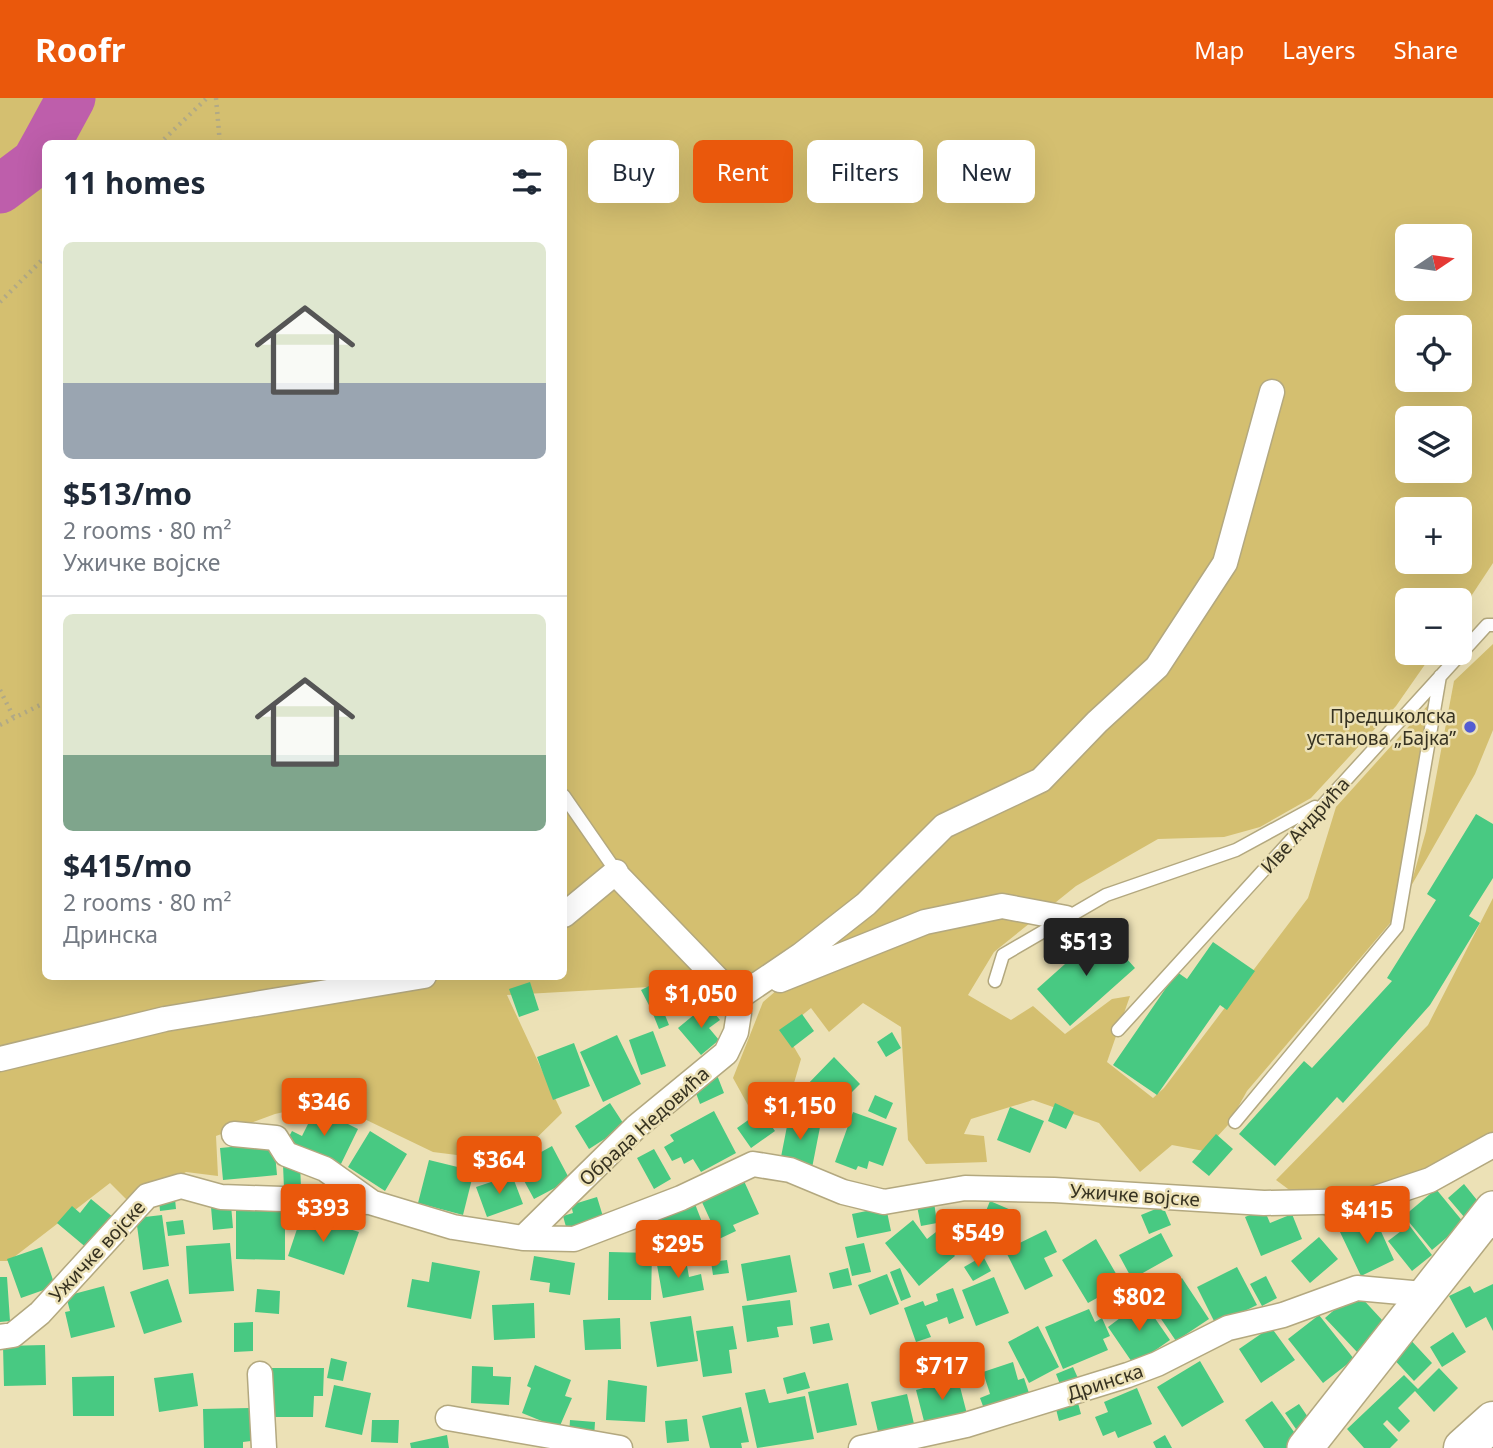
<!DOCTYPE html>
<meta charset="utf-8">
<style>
:root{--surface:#fff;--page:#f2f2f3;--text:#1f2937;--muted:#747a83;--line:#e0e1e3;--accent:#ea580c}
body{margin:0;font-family:"Noto Sans",sans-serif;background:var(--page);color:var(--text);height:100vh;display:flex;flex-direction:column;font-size:26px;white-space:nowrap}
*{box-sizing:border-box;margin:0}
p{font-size:23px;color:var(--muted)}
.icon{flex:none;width:38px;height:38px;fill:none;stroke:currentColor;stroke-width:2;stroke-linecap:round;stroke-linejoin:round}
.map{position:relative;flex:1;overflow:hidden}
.details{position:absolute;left:42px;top:42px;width:525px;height:840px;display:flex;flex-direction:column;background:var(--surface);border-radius:10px;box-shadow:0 7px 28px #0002}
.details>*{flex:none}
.top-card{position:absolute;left:588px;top:42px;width:665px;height:63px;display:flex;gap:14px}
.needle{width:46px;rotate:77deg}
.fabs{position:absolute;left:1395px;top:126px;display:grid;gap:14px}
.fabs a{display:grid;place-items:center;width:77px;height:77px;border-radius:10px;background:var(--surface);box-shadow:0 7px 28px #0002;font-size:35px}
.price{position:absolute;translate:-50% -60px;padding:0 16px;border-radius:7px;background:var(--accent);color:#fff;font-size:23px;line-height:46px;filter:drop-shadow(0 2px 4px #0008)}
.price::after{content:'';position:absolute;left:50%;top:42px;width:21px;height:16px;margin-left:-10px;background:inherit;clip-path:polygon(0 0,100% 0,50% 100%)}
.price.on{background:#222;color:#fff}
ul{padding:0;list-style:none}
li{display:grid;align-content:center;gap:14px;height:371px;padding:0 21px}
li+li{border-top:2px solid var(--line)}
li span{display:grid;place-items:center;height:217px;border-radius:10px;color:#555}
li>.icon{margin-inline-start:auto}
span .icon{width:126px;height:126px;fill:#fffc;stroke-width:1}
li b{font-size:30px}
h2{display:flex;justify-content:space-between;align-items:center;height:84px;padding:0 21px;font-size:30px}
.pill{padding:0 24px;border-radius:10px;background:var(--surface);box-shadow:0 7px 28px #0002;font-size:24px;line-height:63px}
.pill.on{background:var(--accent);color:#fff}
header{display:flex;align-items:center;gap:42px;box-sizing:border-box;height:98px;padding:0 35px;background:var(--accent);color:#fff}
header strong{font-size:33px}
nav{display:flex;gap:38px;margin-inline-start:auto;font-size:24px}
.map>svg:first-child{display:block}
.green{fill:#d4bf70;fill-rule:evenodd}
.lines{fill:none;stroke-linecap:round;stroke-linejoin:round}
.river{stroke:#be5eab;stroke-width:49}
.building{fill:#48c982}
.lane-casing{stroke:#b3a87f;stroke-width:15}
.street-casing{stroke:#b3a87f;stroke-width:27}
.secondary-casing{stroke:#b3a87f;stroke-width:38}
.primary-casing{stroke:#b3a87f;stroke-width:41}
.path{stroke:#b1a986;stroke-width:4.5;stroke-dasharray:2 5;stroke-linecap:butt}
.lane{stroke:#fff;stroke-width:12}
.street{stroke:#fff;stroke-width:24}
.secondary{stroke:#fff;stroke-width:35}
.primary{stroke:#fff;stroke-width:38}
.poi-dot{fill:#535cd2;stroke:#ece1b6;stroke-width:2.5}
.labels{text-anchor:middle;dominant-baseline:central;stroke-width:5;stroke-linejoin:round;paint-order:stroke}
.poi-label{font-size:19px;fill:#363221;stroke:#ece1b6;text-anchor:end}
.street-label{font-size:19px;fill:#363221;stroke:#ece1b6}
</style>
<header>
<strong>Roofr</strong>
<nav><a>Map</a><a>Layers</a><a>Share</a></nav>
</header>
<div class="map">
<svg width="1493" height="1350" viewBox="0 0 1493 1350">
<rect width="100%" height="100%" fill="#ece1b6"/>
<path class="green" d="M0 0H1493V465L1460 515V502H1407V555H1433L1396 608 1311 700 1260 729 1224 739 1158 741 1076 788 994 854 968 897 1011 922 1033 908 1065 936 1112 901 1130 898 1107 964 1153 1000 1164 990 1308 800 1336 709 1429 606 1391 824 1247 993 1228 1027 1204 1053 1172 1047 1140 1074 1099 1025 1033 1002 971 1021 964 1036 984 1038 987 1064 926 1066 908 1042 901 929 863 905 829 934 811 910 784 932 801 961 794 985 749 1009 733 980 763 904 777 892 774 882 507 897 562 1015 512 1064 433 1054 329 1004 275 1016 216 1038 218 1078 186 1074 132 1107 110 1085 9 1163H0ZM46 46H564V878H46ZM1407 138H1460V191H1407ZM1407 229H1460V282H1407ZM1407 320H1460V373H1407ZM1407 411H1460V464H1407Z
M1493 546V632L1475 676 1410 790 1426 733 1454 583Z
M1493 800V1035L1343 1132 1276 1082 1428 927Z"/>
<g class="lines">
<path class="river" d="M46 46 71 0
M0 91 36 64 46 46"/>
</g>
<path class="building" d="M1476 716 1493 726V780L1469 818 1480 825 1430 907 1343 1005 1337 999 1275 1068 1239 1036 1304 963 1312 970 1392 883 1387 880 1436 802 1427 796Z
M1102 833 1135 870 1070 928 1037 891Z
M1213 844 1255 873 1227 912 1220 907 1157 997 1113 967 1177 874 1187 881Z
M667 879 676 898 651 911 641 892Z
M530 884 539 912 519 919 509 891Z
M707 906 720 922 709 930 719 942 701 957 678 930Z
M663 912 669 927 659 931 653 916Z
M802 916 814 933 792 950 779 932Z
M653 933 666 968 641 977 629 942Z
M892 934 901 950 886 959 877 944Z
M617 937 641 986 603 1004 580 954Z
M574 945 590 988 553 1002 537 959Z
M834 959 860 986 830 1016 804 990Z
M717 977 724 995 700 1006 693 987Z
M875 997 893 1005 886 1021 868 1013Z
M610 1005 625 1028 589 1051 575 1028Z
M1055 1005 1074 1014 1066 1031 1048 1023Z
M1010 1009 1044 1023 1030 1055 997 1042Z
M316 1010 358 1031 340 1068 284 1048 292 1033 302 1038Z
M714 1013 736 1055 701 1074 693 1061 684 1066 681 1059 672 1063 664 1049 674 1043 670 1037Z
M761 1013 775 1033 751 1050 737 1030Z
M853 1014 897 1030 883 1068 869 1063 867 1071 858 1068 856 1072 835 1064Z
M789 1018 821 1024 812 1070 780 1064Z
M370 1033 407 1056 385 1093 348 1069Z
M1216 1036 1233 1051 1209 1078 1192 1064Z
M274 1045 277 1077 223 1082 220 1050Z
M552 1048 570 1082 534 1101 516 1068Z
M654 1051 671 1081 654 1091 637 1060Z
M429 1062 474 1073 463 1117 418 1105Z
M300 1066 301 1089 284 1090 283 1067Z
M512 1077 523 1106 487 1119 476 1089Z
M744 1083 759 1116 733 1127 736 1133 719 1141 701 1102Z
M1464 1086 1481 1107 1465 1120 1448 1100Z
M1436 1091 1464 1125 1432 1152 1404 1118Z
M597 1099 605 1125 568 1136 563 1118 573 1115 571 1107Z
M91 1101 114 1120 88 1151 57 1125 72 1108 80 1115Z
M175 1101 176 1111 160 1113 159 1102Z
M990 1103 1011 1112 1004 1127 984 1118Z
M934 1104 937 1125 921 1128 917 1108Z
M695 1106 711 1147 665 1164 649 1124Z
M231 1107 233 1130 213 1132 211 1109Z
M1163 1108 1171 1127 1149 1136 1141 1117Z
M886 1109 891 1133 857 1140 852 1116Z
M1264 1111 1270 1125 1292 1116 1302 1141 1261 1158 1245 1119Z
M236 1113H285V1162L236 1161Z
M302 1116 359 1134 344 1177 288 1158Z
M162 1117 169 1168 143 1172 136 1120Z
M1374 1118 1394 1162 1361 1178 1340 1134Z
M183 1122 185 1136 168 1138 166 1124Z
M913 1122 927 1141 936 1134 955 1158 919 1188 885 1145Z
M1409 1127 1432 1157 1412 1173 1388 1143Z
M1046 1132 1057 1154 1044 1160 1053 1178 1025 1192 1005 1152Z
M1161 1135 1173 1158 1132 1181 1119 1157Z
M1319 1139 1338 1161 1310 1185 1291 1163Z
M1096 1141 1122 1186 1088 1205 1062 1162Z
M230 1145 234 1193 189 1196 186 1148Z
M864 1145 871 1174 852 1178 845 1149Z
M42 1149 55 1188 21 1200 7 1161Z
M609 1154 652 1155 651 1202H608Z
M790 1157 797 1194 747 1203 741 1166Z
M534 1158 575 1165 570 1197 549 1194 550 1185 530 1182Z
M983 1158 991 1173 973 1183 964 1169Z
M686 1162 689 1179 701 1176 704 1192 663 1200 657 1167Z
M727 1162 729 1175 713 1177 711 1164Z
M432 1164 480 1173 471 1221 407 1209 412 1181 429 1184Z
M1237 1169 1257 1207 1216 1227 1197 1189Z
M848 1170 852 1187 833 1191 829 1175Z
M900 1170 911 1199 901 1203 890 1174Z
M887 1176 899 1206 870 1217 858 1187Z
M1266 1178 1277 1200 1262 1208 1250 1186Z
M0 1179H7L10 1223 0 1224Z
M994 1179 1009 1215 976 1228 962 1192Z
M1182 1180 1209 1221 1176 1243 1149 1203Z
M168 1181 182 1224 144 1236 130 1194Z
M1493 1186V1233L1486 1219 1466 1230 1449 1198 1470 1188 1474 1195Z
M104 1188 115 1229 71 1240 65 1214 70 1213 66 1198Z
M953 1190 964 1220 949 1226 947 1219 926 1227 931 1239 916 1244 904 1210 923 1203 925 1208 938 1203 936 1196Z
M257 1191 280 1193 279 1216 255 1214Z
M1359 1197 1383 1223 1357 1254 1325 1220 1348 1200Z
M790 1202 793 1227 777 1229 779 1239 747 1244 742 1208Z
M1143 1203 1170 1242 1134 1267 1108 1229Z
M534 1205 535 1240 494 1242 492 1207Z
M1089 1211 1095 1224 1102 1220 1110 1238 1103 1241 1108 1252 1063 1271 1045 1229Z
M1319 1217 1354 1261 1323 1285 1288 1241Z
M691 1218 698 1263 657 1269 650 1224Z
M620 1220 621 1251 585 1252 583 1222Z
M253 1224V1253L234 1254V1225Z
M829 1225 833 1242 813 1246 810 1229Z
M733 1228 737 1251 729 1252 732 1275 703 1279 696 1233Z
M1038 1228 1059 1269 1029 1285 1008 1244Z
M1271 1229 1295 1262 1261 1285 1239 1251Z
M1453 1234 1466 1254 1442 1269 1430 1249Z
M1407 1238 1432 1265 1414 1283 1389 1256Z
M45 1247 46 1287 4 1288 3 1248Z
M926 1259 928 1271 913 1275 910 1263Z
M331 1260 347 1264 343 1283 327 1280Z
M1200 1263 1224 1304 1182 1329 1157 1289Z
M1013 1264 1018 1282 1024 1280 1031 1301 986 1316 980 1300 990 1296 983 1274Z
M535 1267 571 1282 565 1298 572 1300 559 1330 522 1315 531 1290 527 1288Z
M472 1268 493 1269V1278L511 1279 509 1307 471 1305Z
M1073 1269 1081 1287 1063 1294 1056 1276Z
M270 1270H324L323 1298H314L313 1319H270Z
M1439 1270 1458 1290 1434 1314 1415 1293 1398 1310 1410 1323 1399 1334 1387 1322 1383 1326 1398 1342 1390 1350H1364L1347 1331 1404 1277 1418 1291Z
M805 1274 810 1290 787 1296 783 1280Z
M193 1275 198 1308 159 1314 154 1280Z
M114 1278V1318H73L72 1279Z
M958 1281 967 1316 925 1327 916 1292Z
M608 1282 647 1288 645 1324 606 1322Z
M848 1285 857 1327 817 1335 808 1294Z
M334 1287 371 1295 362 1337 325 1329Z
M1137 1290 1152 1326 1118 1340 1115 1333 1103 1338 1095 1319 1108 1314 1104 1304Z
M765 1291 769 1305 805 1298 814 1341 757 1350 745 1295Z
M907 1296 915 1330 879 1338 871 1304Z
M1272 1303 1299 1341 1287 1350H1264L1245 1322Z
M1078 1305 1081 1316 1059 1323 1056 1311Z
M1299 1306 1312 1325 1298 1334 1285 1315Z
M741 1309 749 1344 741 1345 742 1350H710L702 1318Z
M250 1310 251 1343 243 1344V1350H204L203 1311Z
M687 1321 689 1343 667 1345 665 1323Z
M372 1322H399L398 1345 371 1344Z
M570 1322 595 1324 594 1340 569 1338Z
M447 1337 449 1350H411L410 1345Z
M1165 1337 1172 1350H1156L1153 1344Z"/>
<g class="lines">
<g class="lane-casing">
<path id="lane" d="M564 698 618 776
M995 883 1003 857 1106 797 1236 752 1315 709
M1118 932 1487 527H1493
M1235 1024 1397 829 1440 578"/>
</g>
<g class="street-casing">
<path id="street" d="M564 817 616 774
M780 882 925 824 1002 808 1066 820
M733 903 801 857 866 806 944 728 1041 682 1097 624 1157 569 1225 465 1272 294
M0 961 165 921 424 878
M234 1036 276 1040 286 1056 325 1071 370 1103
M523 1140 636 1029 726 955 736 934 739 915 730 894 620 780
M0 1239 13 1237 40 1215 147 1098 181 1088 221 1099 370 1104 453 1129 523 1140 574 1141 681 1100 753 1066 790 1072 843 1094 884 1104 965 1090 1054 1092 1264 1105 1367 1103 1430 1082 1493 1047
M260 1276 264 1350
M448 1320 620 1350
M861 1350 966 1327 1128 1277 1157 1266 1228 1230 1283 1217 1357 1190 1423 1196"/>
</g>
<g class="secondary-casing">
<path id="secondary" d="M1305 1350 1493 1111"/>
</g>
<g class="primary-casing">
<path id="primary" d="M1463 1350 1493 1323"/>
</g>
<path class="path" d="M216 0 220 46
M159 46 207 0
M0 204 46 158
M0 592 14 620
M0 627 46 604"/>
<use href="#lane" class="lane"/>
<use href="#street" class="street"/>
<use href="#secondary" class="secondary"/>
<use href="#primary" class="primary"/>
</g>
<circle class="poi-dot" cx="1470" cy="629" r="7"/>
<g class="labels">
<g class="poi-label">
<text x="1456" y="618">Предшколска<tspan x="1456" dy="22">установа „Бајка”</tspan></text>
</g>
<g class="street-label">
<text transform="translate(1305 727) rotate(-48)">Иве Андрића</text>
<text transform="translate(644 1028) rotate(-42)">Обрада Недовића</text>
<text transform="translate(1135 1097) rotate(4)">Ужичке војске</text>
<text transform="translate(97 1153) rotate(-47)">Ужичке војске</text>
<text transform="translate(1105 1284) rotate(-18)">Дринска</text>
</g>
</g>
</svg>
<div class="fabs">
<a><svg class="needle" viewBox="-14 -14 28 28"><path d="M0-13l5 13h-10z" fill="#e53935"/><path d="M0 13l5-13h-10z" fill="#747a83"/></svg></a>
<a><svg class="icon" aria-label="locate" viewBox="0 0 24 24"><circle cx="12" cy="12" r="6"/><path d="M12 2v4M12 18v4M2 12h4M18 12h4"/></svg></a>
<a><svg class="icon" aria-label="layers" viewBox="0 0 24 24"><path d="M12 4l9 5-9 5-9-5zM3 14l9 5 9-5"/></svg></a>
<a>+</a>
<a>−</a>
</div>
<b class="price on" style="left:1086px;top:880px">$513</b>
<b class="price" style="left:701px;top:932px">$1,050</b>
<b class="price" style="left:324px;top:1040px">$346</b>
<b class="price" style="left:800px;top:1044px">$1,150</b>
<b class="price" style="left:499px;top:1098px">$364</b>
<b class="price" style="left:323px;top:1146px">$393</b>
<b class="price" style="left:1367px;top:1148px">$415</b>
<b class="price" style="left:978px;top:1171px">$549</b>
<b class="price" style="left:678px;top:1182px">$295</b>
<b class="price" style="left:1139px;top:1235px">$802</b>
<b class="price" style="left:942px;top:1304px">$717</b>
<div class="top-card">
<a class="pill">Buy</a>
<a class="pill on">Rent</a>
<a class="pill">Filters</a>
<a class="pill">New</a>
</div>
<section class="details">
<h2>11 homes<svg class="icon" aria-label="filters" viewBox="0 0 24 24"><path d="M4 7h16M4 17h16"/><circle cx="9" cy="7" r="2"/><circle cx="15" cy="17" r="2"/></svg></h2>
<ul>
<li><span style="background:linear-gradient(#dfe7d0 65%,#9aa5b1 0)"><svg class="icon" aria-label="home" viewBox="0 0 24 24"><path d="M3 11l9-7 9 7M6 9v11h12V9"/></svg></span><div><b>$513/mo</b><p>2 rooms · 80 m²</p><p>Ужичке војске</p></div></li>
<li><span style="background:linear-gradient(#dfe7d0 65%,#7fa58c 0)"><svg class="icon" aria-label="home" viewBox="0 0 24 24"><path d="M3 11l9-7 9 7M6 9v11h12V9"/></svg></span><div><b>$415/mo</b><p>2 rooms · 80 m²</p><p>Дринска</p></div></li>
</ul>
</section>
</div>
